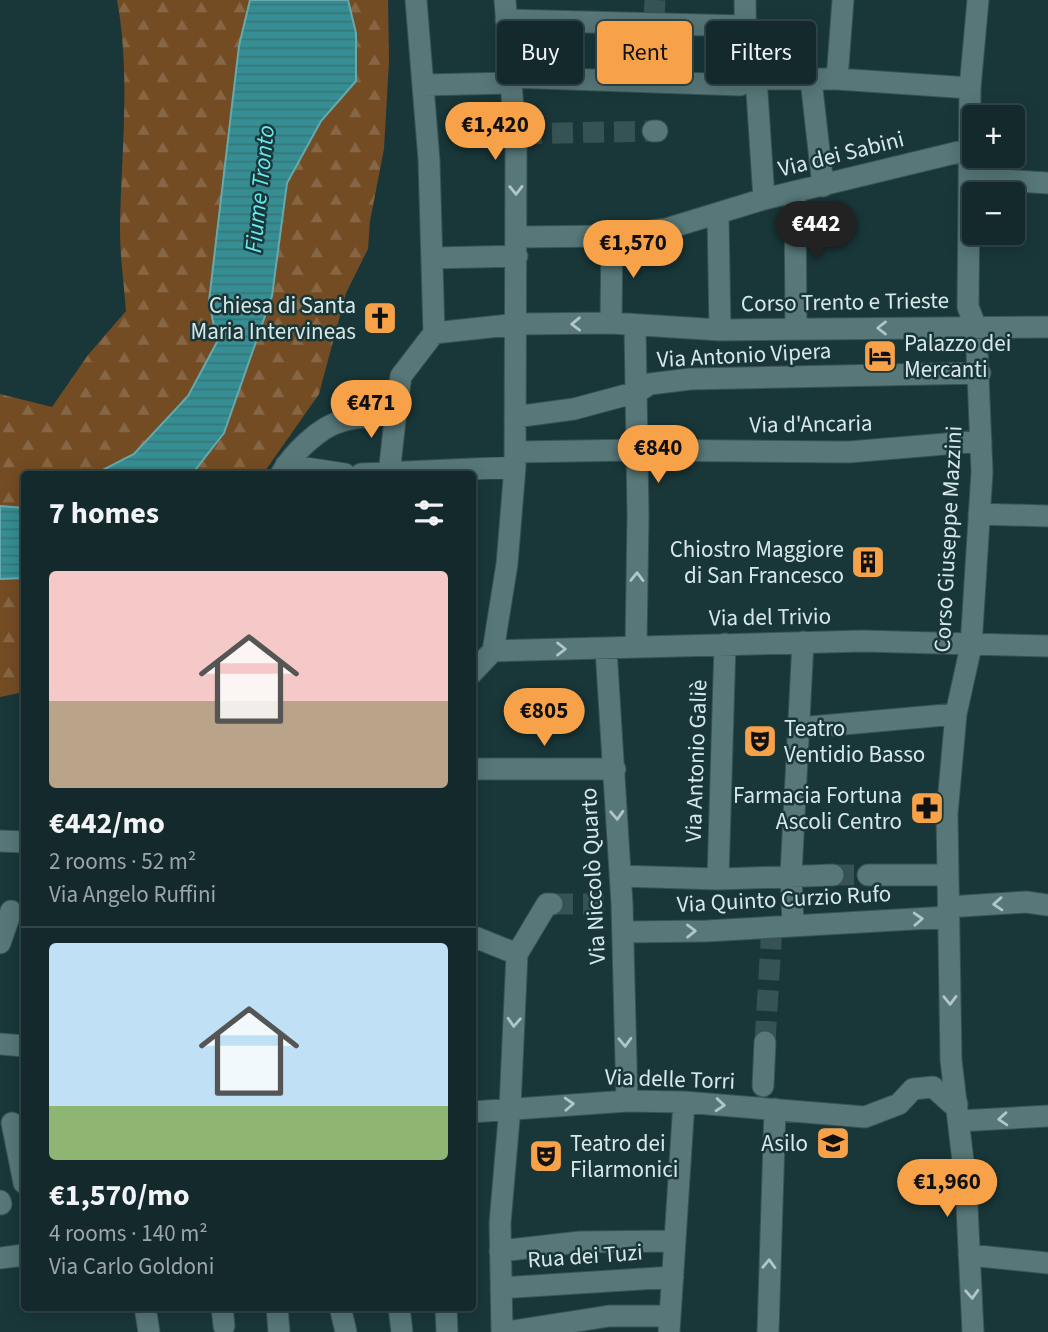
<!DOCTYPE html>
<meta charset="utf-8">
<style>
:root{--surface:#13292b;--page:#203537;--text:#f1f3f6;--muted:#9da6a9;--line:#324547;--accent:#f7a248}
body{margin:0;font-family:"Source Sans 3",sans-serif;background:var(--page);color:var(--text);height:100vh;display:flex;flex-direction:column;font-size:26px;white-space:nowrap}
*{box-sizing:border-box;margin:0}
p{font-size:23px;color:var(--muted)}
.icon{flex:none;width:38px;height:38px;fill:none;stroke:currentColor;stroke-width:2;stroke-linecap:round;stroke-linejoin:round}
.map{position:relative;flex:1;overflow:hidden}
.side{position:absolute;left:21px;top:471px;width:455px;height:840px;display:flex;flex-direction:column;background:var(--surface);border-radius:7px;box-shadow:0 4px 18px #0003,0 0 0 2px var(--line)}
.side>*{flex:none}
.banner{position:absolute;left:497px;top:21px;width:444px;height:63px;display:flex;gap:14px}
.fabs{position:absolute;left:962px;top:105px;display:grid;gap:14px}
.fabs a{display:grid;place-items:center;width:63px;height:63px;border-radius:7px;background:var(--surface);box-shadow:0 4px 18px #0003,0 0 0 2px var(--line);font-size:35px}
.price{position:absolute;translate:-50% -60px;padding:0 16px;border-radius:24px;background:var(--accent);color:#111;font-size:23px;line-height:46px;filter:drop-shadow(0 2px 4px #0008)}
.price::after{content:'';position:absolute;left:50%;top:42px;width:21px;height:16px;margin-left:-10px;background:inherit;clip-path:polygon(0 0,100% 0,50% 100%)}
.price.current{background:#222;color:#fff}
ul{padding:0;list-style:none}
li{display:grid;align-content:center;gap:14px;height:371px;padding:0 28px}
li+li{border-top:2px solid var(--line)}
li span{display:grid;place-items:center;height:217px;border-radius:7px;color:#555}
li>.icon{margin-inline-start:auto}
span .icon{width:126px;height:126px;fill:#fffc;stroke-width:1}
li b{font-size:30px}
h2{display:flex;justify-content:space-between;align-items:center;height:84px;padding:0 28px;font-size:30px}
.chip{padding:0 24px;border-radius:7px;background:var(--surface);box-shadow:0 4px 18px #0003,0 0 0 2px var(--line);font-size:24px;line-height:63px}
.chip.current{background:var(--accent);color:#111}
.map>svg:first-child{display:block}
.forest{fill:url(#forest-firs)}
.water{fill:url(#water-rules);stroke:#66a9ad;stroke-width:2}
.lines{fill:none;stroke-linecap:round;stroke-linejoin:round}
.street-tunnel{stroke:#365253;stroke-width:21;stroke-dasharray:21 10;stroke-linecap:butt}
.street-casing{stroke:#395354;stroke-width:23}
.street{stroke:#577778;stroke-width:21}
.oneway{stroke:#b1c6c7}
.labels{text-anchor:middle;dominant-baseline:central;stroke-width:5;stroke-linejoin:round;paint-order:stroke}
.street-label{font-size:23px;fill:#d8e8e9;stroke:#193739}
.poi-label{font-size:23px;fill:#d8e8e9;stroke:#193739;text-anchor:end}
.water-label{font-size:24px;font-style:italic;fill:#68e8ef;stroke:#193739}
</style>
<div class="map">
<svg width="1048" height="1332" viewBox="0 0 1048 1332">
<defs>
<pattern id="forest-firs" width="22" height="20" patternUnits="userSpaceOnUse" patternTransform="scale(1.75)"><rect width="22" height="20" fill="#734c24"/><path d="M5 1l3.5 6h-7zM16 11l3.5 6h-7z" fill="#866644"/></pattern>
<pattern id="water-rules" width="6" height="5" patternUnits="userSpaceOnUse" patternTransform="scale(1.75)"><rect width="6" height="5" fill="#358e93"/><path d="M0 2.5h6" fill="none" stroke="#397578"/></pattern>
</defs>
<rect width="100%" height="100%" fill="#193739"/>
<path class="forest" d="M117 0H250L239 46 209 301 217 342 188 396 134 454 95 474H24V508L0 506V394L52 407 88 355 126 311C124 284 120 257 120 230 121 153 131 76 117 0Z
M348 0H388L389 61 384 149 370 221 368 249 346 293 319 394 263 474H192L224 433 272 296 287 183 321 121 356 81V33Z
M24 578V692L0 697V579Z"/>
<path class="water" d="M250 0H348L356 33V81L321 121 287 183 272 296 224 433 192 474H95L134 454 188 396 217 342 209 301 239 46Z
M0 506 24 508V578L0 579Z"/>
<g class="lines">
<path class="street-tunnel" d="M654 18 655 0
M521 134 653 131
M833 875H868
M552 904H614
M765 1042 772 926"/>
<g class="street-casing">
<path id="street" d="M416 0 429 160 434 333
M745 0 746 62 751 73
M506 20 744 26
M751 73 764 79H837L970 88
M509 77 740 85 751 73
M756 77 764 199
M837 79 843 0
M811 80 823 186
M424 85 510 83
M653 131H657
M969 178 1048 183
M795 193 796 329
M718 215 720 330
M517 237 612 236 666 229 764 199 971 149
M433 258 517 256
M611 323 612 236
M635 325 638 516 636 645
M515 417 574 409 637 392 650 384 690 379 980 373
M515 452 635 450 849 452 981 441
M286 465 345 474
M281 474C292 454 319 427 342 421 360 416 378 417 396 411L401 376 434 333 518 324 611 323 720 330 1048 327
M361 474 515 467
M389 474 396 411
M979 514 1048 516
M606 649 622 904 627 1101
M493 651 507 564 515 467 516 149 505 0
M493 651 863 641 1048 646
M472 673 493 651
M799 728 956 714
M472 769H615
M0 841 24 842
M868 875H948
M620 876 718 879 833 875
M718 879 725 644
M948 907 1026 902 1048 905
M793 925 791 875 803 642
M623 932 707 931 948 917
M472 936 517 954
M0 943 11 911
M0 1044 24 1046
M763 1086 765 1042
M472 1112 627 1101 684 1102 865 1117 899 1104 913 1089 933 1087 952 1104H957
M959 1121 1048 1116
M12 1123 24 1183
M0 1201 1 1204
M500 1251 580 1242 675 1241
M969 1255 1048 1263
M0 1258 24 1255
M501 1288 673 1277
M145 1307 149 1332
M222 1307 224 1326
M277 1307 279 1332
M340 1307 346 1332
M399 1307 402 1332
M446 1307 447 1332
M502 1332 500 1223 510 1107 517 954 547 904H552
M507 1332 609 1316H670
M669 1332 684 1102
M768 1332 775 1109
M973 1332 966 1186 951 1060 947 814 956 714 971 646 982 472 976 327 968 307 970 88 978 0"/>
</g>
<use href="#street" class="street"/>
</g>
<defs><path id="oneway-chevron" d="M-2-3.5L2.5 0L-2 3.5" fill="none" stroke-width="1.6" stroke-linecap="round" stroke-linejoin="round" transform="scale(1.75)"/></defs>
<g class="oneway">
<use href="#oneway-chevron" transform="translate(516 190) rotate(89)"/>
<use href="#oneway-chevron" transform="translate(576 324) rotate(179)"/>
<use href="#oneway-chevron" transform="translate(882 328) rotate(180)"/>
<use href="#oneway-chevron" transform="translate(637 577) rotate(-89)"/>
<use href="#oneway-chevron" transform="translate(561 649)"/>
<use href="#oneway-chevron" transform="translate(617 815) rotate(87)"/>
<use href="#oneway-chevron" transform="translate(998 904) rotate(176)"/>
<use href="#oneway-chevron" transform="translate(918 919) rotate(-3)"/>
<use href="#oneway-chevron" transform="translate(691 931) rotate(-1)"/>
<use href="#oneway-chevron" transform="translate(950 1000) rotate(89)"/>
<use href="#oneway-chevron" transform="translate(514 1022) rotate(93)"/>
<use href="#oneway-chevron" transform="translate(625 1042) rotate(88)"/>
<use href="#oneway-chevron" transform="translate(569 1104) rotate(-3)"/>
<use href="#oneway-chevron" transform="translate(720 1105) rotate(5)"/>
<use href="#oneway-chevron" transform="translate(1003 1119) rotate(176)"/>
<use href="#oneway-chevron" transform="translate(769 1264) rotate(-88)"/>
<use href="#oneway-chevron" transform="translate(972 1294) rotate(87)"/>
</g>
<defs>
<g id="church-square" transform="scale(1.75)"><rect x="-9" y="-9" width="18" height="18" rx="4" fill="#f7a248" stroke="#193739"/><path d="M-1.2-6h2.4v3.5h3.3v2.4h-3.3V6h-2.4V-.1h-3.3v-2.4h3.3Z" fill="#111"/></g>
<g id="hotel-square" transform="scale(1.75)"><rect x="-9" y="-9" width="18" height="18" rx="4" fill="#f7a248" stroke="#193739"/><path d="M-6-4.5h1.5V1H6V5H4.5V3h-9V5H-6ZM-4 0a1.8 1.8 0 1 1 3.6 0ZM.5 0V-2.5h3Q6-2.5 6 0Z" fill="#111"/></g>
<g id="building-square" transform="scale(1.75)"><rect x="-9" y="-9" width="18" height="18" rx="4" fill="#f7a248" stroke="#193739"/><path d="M-4-6H4V6H1V3H-1V6H-4ZM-2.5-4.3h1.7v1.8h-1.7ZM.8-4.3h1.7v1.8H.8ZM-2.5-1h1.7V.8h-1.7ZM.8-1h1.7V.8H.8Z" fill="#111"/></g>
<g id="theatre-square" transform="scale(1.75)"><rect x="-9" y="-9" width="18" height="18" rx="4" fill="#f7a248" stroke="#193739"/><path d="M-5-5.5Q0-4 5-5.5V0Q5 5 0 6Q-5 5-5 0ZM-3.3-2.5H-1v1.5H-3.3ZM1-2.5H3.3v1.5H1ZM-2.8 1Q0 5.5 2.8 1Z" fill="#111"/></g>
<g id="pharmacy-square" transform="scale(1.75)"><rect x="-9" y="-9" width="18" height="18" rx="4" fill="#f7a248" stroke="#193739"/><path d="M-2-6h4v4h4v4h-4v4h-4v-4h-4v-4h4Z" fill="#111"/></g>
<g id="school-square" transform="scale(1.75)"><rect x="-9" y="-9" width="18" height="18" rx="4" fill="#f7a248" stroke="#193739"/><path d="M0-5L7-2L0 1L-7-2ZM-4 1L0 2.5L4 1V4Q0 6-4 4Z" fill="#111"/></g>
</defs>
<g fill-rule="evenodd">
<use href="#church-square" x="380" y="318"/>
<use href="#hotel-square" x="880" y="356"/>
<use href="#building-square" x="868" y="562"/>
<use href="#theatre-square" x="760" y="741"/>
<use href="#pharmacy-square" x="927" y="808"/>
<use href="#school-square" x="833" y="1143"/>
<use href="#theatre-square" x="546" y="1156"/>
</g>
<g class="labels">
<g class="street-label">
<text transform="translate(841 154) rotate(-14)">Via dei Sabini</text>
<text transform="translate(845 302) rotate(-1)">Corso Trento e Trieste</text>
<text transform="translate(744 355) rotate(-3)">Via Antonio Vipera</text>
<text transform="translate(811 424) rotate(-1)">Via d'Ancaria</text>
<text transform="translate(948 539) rotate(-87)">Corso Giuseppe Mazzini</text>
<text transform="translate(770 617) rotate(-1)">Via del Trivio</text>
<text transform="translate(696 761) rotate(-88)">Via Antonio Galiè</text>
<text transform="translate(593 876) rotate(-93)">Via Niccolò Quarto</text>
<text transform="translate(784 899) rotate(-3)">Via Quinto Curzio Rufo</text>
<text transform="translate(670 1079) rotate(2)">Via delle Torri</text>
<text transform="translate(585 1256) rotate(-4)">Rua dei Tuzi</text>
</g>
<g class="poi-label">
<text x="356" y="305">Chiesa di Santa<tspan x="356" dy="26">Maria Intervineas</tspan></text>
<text x="904" y="343" text-anchor="start">Palazzo dei<tspan x="904" dy="26">Mercanti</tspan></text>
<text x="844" y="549">Chiostro Maggiore<tspan x="844" dy="26">di San Francesco</tspan></text>
<text x="784" y="728" text-anchor="start">Teatro<tspan x="784" dy="26">Ventidio Basso</tspan></text>
<text x="902" y="795">Farmacia Fortuna<tspan x="902" dy="26">Ascoli Centro</tspan></text>
<text x="570" y="1143" text-anchor="start">Teatro dei<tspan x="570" dy="26">Filarmonici</tspan></text>
<text x="808" y="1143">Asilo</text>
</g>
<g class="water-label">
<text transform="translate(260 189) rotate(-84)">Fiume Tronto</text>
</g>
</g>
</svg>
<div class="fabs">
<a>+</a>
<a>−</a>
</div>
<b class="price" style="left:495px;top:162px">€1,420</b>
<b class="price current" style="left:816px;top:261px">€442</b>
<b class="price" style="left:633px;top:280px">€1,570</b>
<b class="price" style="left:371px;top:440px">€471</b>
<b class="price" style="left:658px;top:485px">€840</b>
<b class="price" style="left:544px;top:748px">€805</b>
<b class="price" style="left:947px;top:1219px">€1,960</b>
<div class="banner">
<a class="chip">Buy</a>
<a class="chip current">Rent</a>
<a class="chip">Filters</a>
</div>
<section class="side">
<h2>7 homes<svg class="icon" aria-label="filters" viewBox="0 0 24 24"><path d="M4 7h16M4 17h16"/><circle cx="9" cy="7" r="2"/><circle cx="15" cy="17" r="2"/></svg></h2>
<ul>
<li><span style="background:linear-gradient(#f6c9c9 60%,#b9a48a 0)"><svg class="icon" aria-label="home" viewBox="0 0 24 24"><path d="M3 11l9-7 9 7M6 9v11h12V9"/></svg></span><div><b>€442/mo</b><p>2 rooms · 52 m²</p><p>Via Angelo Ruffini</p></div></li>
<li><span style="background:linear-gradient(#bfe0f5 75%,#8fb573 0)"><svg class="icon" aria-label="home" viewBox="0 0 24 24"><path d="M3 11l9-7 9 7M6 9v11h12V9"/></svg></span><div><b>€1,570/mo</b><p>4 rooms · 140 m²</p><p>Via Carlo Goldoni</p></div></li>
</ul>
</section>
</div>
